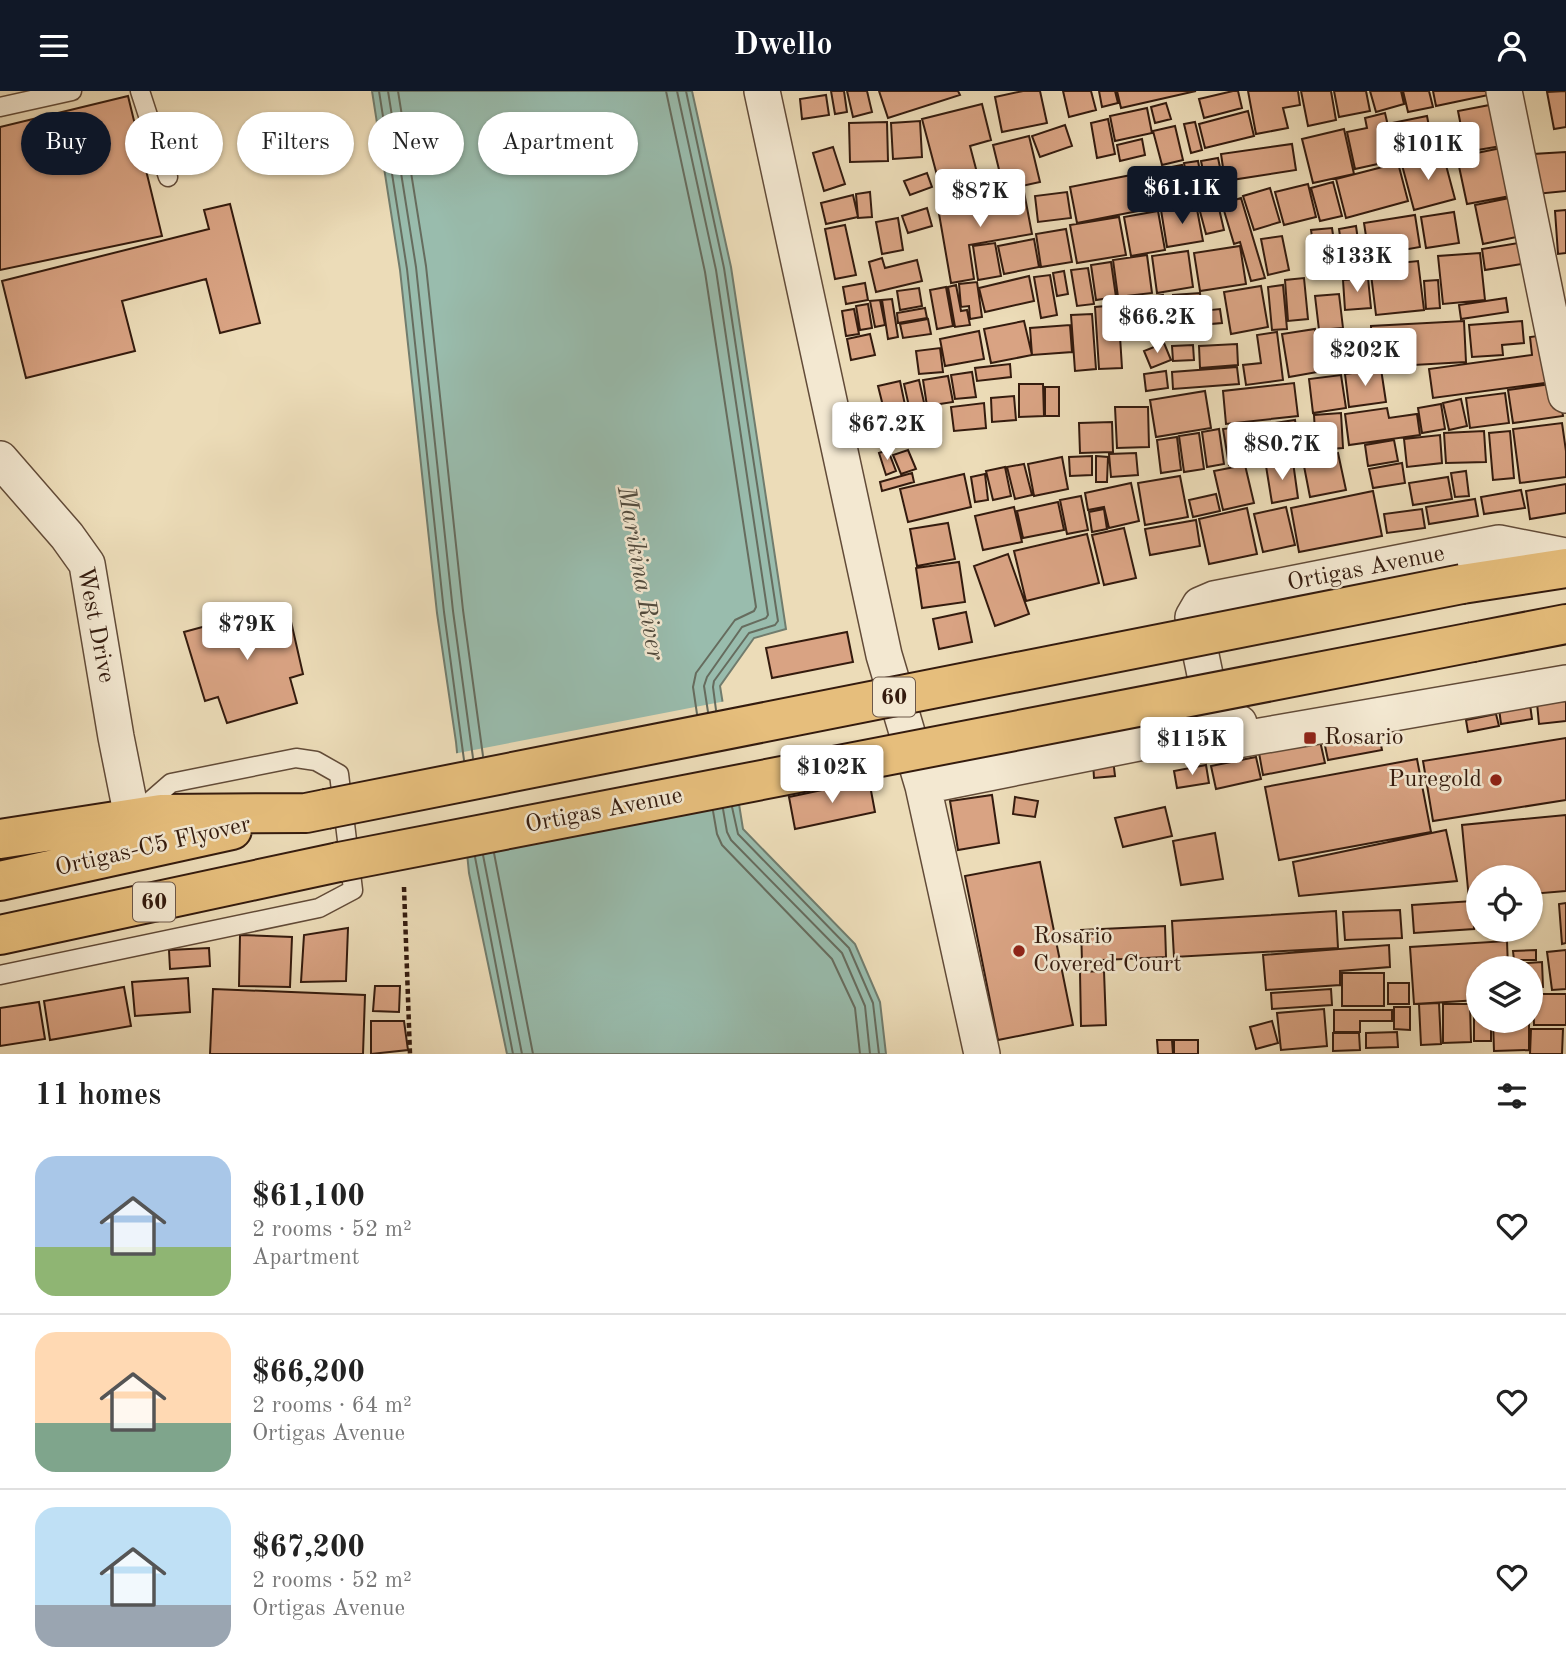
<!DOCTYPE html>
<meta charset="utf-8">
<style>
:root{--surface:#fff;--page:#f2f2f2;--text:#222;--muted:#767676;--line:#e0e0e0;--accent:#111827}
body{margin:0;font-family:"Old Standard TT",serif;background:var(--page);color:var(--text);height:100vh;display:flex;flex-direction:column;font-size:26px;white-space:nowrap}
*{box-sizing:border-box;margin:0}
p{font-size:23px;color:var(--muted)}
.icon{flex:none;width:38px;height:38px;fill:none;stroke:currentColor;stroke-width:2;stroke-linecap:round;stroke-linejoin:round}
.map{position:relative;height:963px;overflow:hidden}
.drawer{display:flex;flex-direction:column;background:var(--surface);flex:1}
.drawer>*{flex:none}
.top-card{position:absolute;left:21px;top:21px;width:700px;height:63px;display:flex;gap:14px}
.buttons{position:absolute;left:1466px;top:774px;display:grid;gap:14px}
.buttons a{display:grid;place-items:center;width:77px;height:77px;border-radius:50%;background:var(--surface);box-shadow:0 2px 5px #0004;font-size:35px}
.price{position:absolute;translate:-50% -60px;padding:0 16px;border-radius:7px;background:#fff;color:#222;font-size:23px;line-height:46px;filter:drop-shadow(0 2px 4px #0008)}
.price::after{content:'';position:absolute;left:50%;top:42px;width:21px;height:16px;margin-left:-10px;background:inherit;clip-path:polygon(0 0,100% 0,50% 100%)}
.price.on{background:var(--accent);color:#fff}
ul{padding:0;list-style:none}
li{display:flex;align-items:center;gap:21px;height:175px;padding:0 35px}
li+li{border-top:2px solid var(--line)}
li span{display:grid;place-items:center;flex:none;width:196px;height:140px;border-radius:21px;color:#555}
li>.icon{margin-inline-start:auto}
span .icon{width:84px;height:84px;fill:#fffc;stroke-width:1}
li b{font-size:30px}
h2{display:flex;justify-content:space-between;align-items:center;height:84px;padding:0 35px;font-size:30px}
.tag{padding:0 24px;border-radius:32px;background:var(--surface);box-shadow:0 2px 5px #0004;font-size:24px;line-height:63px}
.tag.on{background:var(--accent);color:#fff}
header{display:flex;justify-content:space-between;align-items:center;height:91px;padding:0 35px;background:var(--accent);color:#fff;font-size:32px;font-weight:800}
.map>svg:first-child{display:block}
.water{fill:#99bcad;stroke:#717c6d;stroke-width:2}
.pier{fill:#ecdcb8}
.lines{fill:none;stroke-linecap:round;stroke-linejoin:round}
.shore{stroke:#666c5e;stroke-width:2}
.building{fill:#d9a383;stroke:#341b0e;stroke-width:2}
.service-casing{stroke:#624b38;stroke-width:21}
.minor-casing{stroke:#624b38;stroke-width:38}
.primary-casing{stroke:#341b0e;stroke-width:42}
.path{stroke:#341b0e;stroke-width:4.5;stroke-dasharray:5 3.5;stroke-linecap:butt}
.service{stroke:#f3e8d1;stroke-width:18}
.minor{stroke:#f3e8d1;stroke-width:35}
.primary{stroke:#e6be7c;stroke-width:38}
.primary-bridge-casing{stroke:#341b0e;stroke-width:42;stroke-linecap:butt}
.primary-bridge{stroke:#e6be7c;stroke-width:38}
.poi-dot{fill:#8f2418;stroke:#f3e8d1;stroke-width:2.5}
.labels{text-anchor:middle;dominant-baseline:central;stroke-width:5;stroke-linejoin:round;paint-order:stroke}
.shield{fill:#f3e8d1;stroke:#6d5848;stroke-width:2}
.shield-label{font-size:23px;font-weight:bold;fill:#341b0e}
.street-label{font-size:24px;fill:#341b0e;stroke:#f3e8d1}
.poi-label{font-size:24px;fill:#341b0e;stroke:#f3e8d1;text-anchor:start}
.water-label{font-size:26px;font-style:italic;fill:#524b3e;stroke:#f3e8d1}
</style>
<header><svg class="icon" aria-label="menu" viewBox="0 0 24 24"><path d="M4 6h16M4 12h16M4 18h16"/></svg>Dwello<svg class="icon" aria-label="person" viewBox="0 0 24 24"><circle cx="12" cy="8" r="4"/><path d="M4 21q1-7 8-7t8 7"/></svg></header>
<div class="map">
<svg width="1566" height="963" viewBox="0 0 1566 963">
<rect width="100%" height="100%" fill="#ecdcb8"/>
<filter id="stains"><feTurbulence type="fractalNoise" baseFrequency=".00286" numOctaves="4"/><feColorMatrix values="0 0 0 0 .2 0 0 0 0 .09 0 0 0 0 .02 0 0 0 .5 -.17"/></filter>
<radialGradient id="worn" r=".72"><stop offset=".6" stop-color="#630" stop-opacity="0"/><stop offset="1" stop-color="#630" stop-opacity=".3"/></radialGradient>
<path class="water" d="M372 0H692L731 176 786 538 754 547 720 595 743 738 855 853 880 911 886 963H507L469 782 456 651 437 522 400 179Z"/>
<path class="pier" d="M726 610 742 711 464 765 453 663Z"/>
<g class="lines">
<path class="shore" d="M379 0 407 178 444 521 464 669
M388 0 416 176 453 520 473 667
M398 0 426 175 463 519 483 665
M666 0 705 181 756 516 754 520 735 529 696 582 693 596 697 623
M677 0 716 179 768 524 766 527 742 536 707 586 704 595 708 621
M686 0 724 177 778 530 775 534 749 542 714 590 713 596 716 619
M732 716 738 743 849 857 873 912 879 963
M723 718 727 741 731 749 842 862 865 915 870 963
M713 720 717 743 722 754 832 868 855 917 860 963
M494 762 533 963
M483 764 522 963
M475 766 513 963"/>
</g>
<path class="building" d="M831 0H844L847 21 835 23Z
M847 0H867L872 21 853 26Z
M879 0H958L960 4 888 27Z
M1023 0H1040L1047 32 1002 41 995 6Z
M1063 0H1091L1096 19 1069 26Z
M1099 0H1115L1118 12 1102 16Z
M1117 0H1196L1121 17Z
M1233 0H1238L1242 17 1204 27 1199 8Z
M1248 0H1298L1300 14 1283 17 1288 37 1256 43Z
M1301 0H1331L1336 29 1308 35Z
M1334 0H1366L1370 20 1339 26Z
M1370 0H1401L1404 13 1376 21Z
M1403 0H1429L1433 16 1408 21Z
M1433 0H1498V2L1436 15Z
M1566 0V36L1554 38 1547 1Z
M826 4 829 24 802 28 800 8Z
M128 5 162 145 0 179V36Z
M1166 12 1171 28 1155 32 1151 16Z
M1500 12 1507 54 1466 61 1458 20Z
M982 13 991 49 970 55 981 97 943 107 922 28Z
M1147 17 1152 42 1115 50 1110 25Z
M1248 20 1254 45 1205 57 1199 33Z
M1385 22 1396 69 1355 78 1347 41 1367 37 1365 27Z
M1427 25 1434 62 1399 68 1392 32Z
M1108 28 1115 63 1097 67 1091 32Z
M920 30 922 66 893 68 891 32Z
M887 31 888 70 850 71 849 32Z
M1195 31 1202 59 1191 62 1184 33Z
M1065 34 1072 55 1040 66 1032 45Z
M1175 35 1183 69 1162 74 1153 40Z
M1344 38 1354 83 1313 92 1302 48Z
M1450 40 1453 58 1435 60 1432 42Z
M1029 45 1040 91 1004 99 993 54Z
M1142 48 1145 64 1120 70 1117 54Z
M1292 53 1296 79 1225 90 1221 63Z
M1511 55 1521 103 1467 113 1457 66Z
M833 56 845 93 824 100 813 62Z
M1566 61V100L1536 103 1533 63Z
M1443 63 1455 108 1414 119 1402 74Z
M1218 67 1226 104 1209 108 1201 70Z
M1198 70 1205 107 1191 110 1184 72Z
M1398 72 1408 110 1346 127 1336 88Z
M1182 74 1189 110 1077 132 1070 96Z
M927 82 932 96 910 104 904 90Z
M1333 91 1342 125 1320 130 1311 97Z
M1308 93 1316 126 1284 134 1275 101Z
M1270 97 1280 131 1254 139 1243 105Z
M870 101 872 126 858 127 856 103Z
M1024 101 1032 143 969 154 974 188 951 192 938 117Z
M1067 101 1071 127 1038 131 1035 105Z
M853 104 858 126 826 133 821 112Z
M1524 104 1531 143 1483 153 1475 114Z
M1241 107 1265 187 1251 190 1240 151 1234 153 1222 113Z
M1217 109 1224 139 1206 143 1198 113Z
M230 113 260 232 220 242 206 188 122 210 135 260 26 287 2 190 209 138 204 119Z
M1196 113 1203 150 1167 156 1161 119Z
M927 117 932 135 908 142 902 125Z
M1566 119V162L1558 163 1555 120Z
M1158 120 1165 159 1131 165 1124 126Z
M1454 121 1459 152 1426 157 1421 126Z
M1415 124 1420 156 1369 165 1364 132Z
M1119 126 1126 164 1077 172 1070 134Z
M898 127 903 159 882 163 876 131Z
M845 134 856 184 835 188 825 138Z
M1356 135 1362 178 1345 180 1339 138Z
M1332 137 1337 171 1316 174 1311 139Z
M1066 138 1072 171 1041 176 1036 143Z
M1282 145 1289 179 1268 184 1261 148Z
M1034 148 1039 176 1004 183 998 155Z
M1531 150 1534 171 1485 179 1482 158Z
M995 152 1001 185 978 189 973 155Z
M1240 155 1246 193 1200 200 1194 162Z
M1188 160 1193 196 1157 202 1152 165Z
M1480 162 1485 209 1443 213 1438 165Z
M1147 164 1152 202 1118 206 1113 169Z
M882 167 885 177 917 169 922 190 876 201 869 171Z
M1418 170 1424 219 1376 224 1370 175Z
M1111 171 1116 206 1096 209 1091 174Z
M1088 177 1094 213 1077 215 1071 179Z
M1064 180 1068 203 1057 205 1053 182Z
M1050 184 1057 224 1041 227 1034 186Z
M1029 185 1034 210 985 221 979 197Z
M1304 187 1308 228 1288 230 1285 189Z
M1368 187 1371 217 1345 219 1343 189Z
M1438 189 1440 217 1426 218 1424 190Z
M977 191 982 226 970 228 969 215 961 216 959 193Z
M865 192 868 209 846 213 843 196Z
M956 194 961 220 967 219 970 234 955 236 948 196Z
M1283 194 1287 238 1272 239 1268 196Z
M1261 195 1268 236 1231 243 1224 201Z
M946 196 953 235 937 238 930 199Z
M919 197 922 215 900 219 897 200Z
M1200 202 1202 220 1220 218 1222 232 1188 235 1189 244 1176 245 1173 204Z
M1339 203 1343 237 1319 239 1315 205Z
M1163 204 1169 240 1123 248 1118 211Z
M1506 207 1508 221 1461 228 1459 214Z
M892 208 898 246 888 248 882 209Z
M880 209 885 234 875 236 870 210Z
M868 213 872 237 860 239 856 215Z
M1118 214 1122 277 1099 278 1095 216Z
M925 217 927 227 898 232 897 222Z
M854 218 859 243 846 245 842 220Z
M1092 223 1096 278 1075 280 1071 224Z
M928 228 931 243 903 247 900 233Z
M1024 230 1032 264 991 272 984 238Z
M1464 230 1466 271 1396 275 1395 260 1372 261 1371 235Z
M1522 230 1524 252 1502 254 1503 264 1472 266 1469 234Z
M1070 234 1072 261 1032 264 1030 237Z
M1315 238 1323 280 1289 286 1282 243Z
M1366 239 1368 266 1326 270 1324 242Z
M979 240 984 268 945 275 940 248Z
M1277 241 1283 289 1246 294 1243 274 1261 272 1257 244Z
M870 243 875 264 851 269 847 248Z
M1553 243 1560 290 1433 307 1429 278 1532 264 1530 246Z
M1164 252 1171 269 1151 277 1144 260Z
M1237 253 1238 274 1200 277 1199 255Z
M1193 254 1194 269 1173 270 1172 255Z
M940 257 943 281 919 283 916 260Z
M1010 273 1011 286 977 290 975 277Z
M1237 276 1239 293 1173 298 1172 281Z
M1381 278 1386 311 1349 316 1345 283Z
M1166 280 1168 297 1146 300 1144 283Z
M972 281 976 306 955 308 951 284Z
M1341 284 1346 317 1313 322 1309 288Z
M948 285 953 311 927 315 923 289Z
M919 289 925 316 910 320 904 293Z
M900 290 905 314 884 319 878 295Z
M1294 292 1298 325 1226 333 1223 300Z
M1558 292 1563 325 1513 332 1508 299Z
M1019 293H1043L1044 325 1019 326Z
M1045 296H1059V325H1045Z
M1205 300 1211 337 1156 346 1150 309Z
M1505 302 1509 332 1470 337 1466 307Z
M1014 305 1016 329 992 331 991 307Z
M1461 308 1467 335 1449 339 1443 312Z
M984 312 986 337 954 340 951 316Z
M1441 313 1445 338 1422 342 1418 317Z
M1115 316H1148L1149 356 1117 357Z
M932 317 939 345 917 351 909 324Z
M1387 317 1389 327 1417 323 1420 344 1349 354 1345 323Z
M903 318 908 335 879 342 876 333 868 335 866 327Z
M1341 322 1343 357 1316 359 1314 324Z
M1295 329 1300 362 1247 369 1242 337Z
M1112 331 1113 361 1080 362 1079 332Z
M1562 332 1566 360V386L1520 392 1513 338Z
M1239 336 1244 371 1229 374 1223 338Z
M1219 338 1224 373 1207 376 1202 341Z
M1484 340 1486 371 1446 372 1444 342Z
M1510 340 1514 387 1493 389 1489 342Z
M1199 342 1204 378 1184 381 1179 345Z
M1440 344 1442 372 1407 376 1404 348Z
M1177 346 1181 379 1161 382 1157 349Z
M1394 349 1398 370 1368 375 1365 354Z
M888 359 896 380 886 384 879 362Z
M908 359 916 378 901 383 893 364Z
M1136 362 1138 384 1111 386 1109 363Z
M1338 362 1346 399 1310 406 1303 370Z
M1092 365V384L1070 385 1069 366Z
M1096 365 1108 366 1107 391H1096Z
M1062 366 1068 398 1034 405 1028 373Z
M1293 371 1298 407 1272 412 1266 375Z
M1402 372 1405 392 1373 397 1369 378Z
M1024 373 1032 404 1015 408 1007 376Z
M1245 374 1254 412 1223 419 1214 380Z
M1005 376 1011 405 993 409 986 380Z
M1466 380 1469 405 1455 406 1451 382Z
M912 382 914 391 882 400 880 391Z
M964 383 971 416 908 431 900 398Z
M985 383 988 409 975 411 971 386Z
M1180 385 1188 426 1145 434 1138 392Z
M1448 386 1452 408 1413 414 1409 392Z
M1131 392 1139 430 1109 437 1104 416 1088 419 1085 402Z
M1566 393V422L1530 428 1526 400Z
M1521 399 1525 417 1484 423 1481 406Z
M1373 400 1382 445 1299 461 1291 417Z
M1216 403 1220 420 1193 426 1189 409Z
M1081 405 1088 439 1067 443 1060 409Z
M1475 408 1478 425 1429 433 1426 416Z
M1058 411 1064 439 1023 447 1017 420Z
M1014 416 1022 451 983 459 975 425Z
M1286 416 1295 454 1263 461 1254 423Z
M1247 417 1257 463 1209 473 1199 428Z
M1104 418 1107 438 1092 441 1089 421Z
M1422 418 1425 437 1387 442 1384 423Z
M1196 429 1200 455 1150 464 1145 438Z
M948 432 955 468 917 475 910 438Z
M1124 437 1136 487 1104 494 1092 444Z
M1087 443 1099 492 1026 510 1014 460Z
M1008 463 1029 523 995 535 974 475Z
M959 471 965 511 922 517 916 477Z
M287 513 303 583 290 587 297 612 227 632 218 606 205 610 184 541Z
M966 521 972 551 939 558 933 528Z
M847 541 853 571 772 587 766 557Z
M1529 606 1532 628 1501 633 1498 610Z
M1566 610V630L1539 633 1537 612Z
M1496 623 1499 635 1468 641 1466 629Z
M1378 640 1382 659 1328 669 1324 650Z
M1566 647V709L1433 730 1423 670Z
M1320 650 1325 672 1263 684 1259 662Z
M1256 666 1261 688 1216 698 1211 675Z
M1113 668 1115 685 1094 687 1093 671Z
M1417 668 1431 741 1279 769 1265 696Z
M1206 674 1209 692 1177 697 1174 680Z
M869 689 875 721 795 738 789 706Z
M992 704 999 752 958 759 950 710Z
M1015 706 1038 710 1035 726 1013 723Z
M1165 716 1172 745 1123 756 1115 727Z
M1566 724V800L1531 803V786H1479V808L1469 809 1462 734Z
M1446 739 1457 790 1299 805 1293 771Z
M1215 742 1223 788 1181 794 1173 750Z
M1040 771 1073 934 998 949 965 785Z
M1473 810 1474 838 1414 842 1412 814Z
M1566 812V852L1562 853 1559 813Z
M1400 819 1402 847 1345 849 1343 821Z
M1336 820 1338 857 1174 866 1172 830Z
M1165 835 1166 866 1082 870 1081 839Z
M348 837 346 890 301 891 304 844Z
M240 844 292 846 290 896 239 895Z
M1507 850 1508 877H1479V909L1414 913 1410 856Z
M1389 854 1390 876 1340 880V894L1266 899 1263 864Z
M209 857 210 875 170 878 169 859Z
M1536 859V869H1514L1513 860Z
M1566 859V898L1552 899 1547 861Z
M1542 871 1543 896H1531V877H1511V873Z
M1104 880 1106 934 1081 935 1080 881Z
M1342 882H1384V915H1342Z
M188 887 190 921 135 925 132 891Z
M1388 892H1409V913H1388Z
M375 895H400L399 921 373 920Z
M124 896 131 935 50 949 44 910Z
M213 898 365 904 363 963H210Z
M1331 898 1332 914 1272 918 1271 902Z
M1533 903H1566V934H1534Z
M39 911 45 948 0 955V917Z
M1439 912 1441 953 1421 954 1419 913Z
M1443 913H1470L1471 951 1443 952Z
M1474 914H1479V929H1491V950H1474Z
M1394 916H1410V939L1394 938Z
M1324 918 1327 955 1281 959 1277 922Z
M1334 919H1392V930H1360V941H1334Z
M1493 929H1529V959L1494 960Z
M371 930H404L408 959 371 963Z
M1272 930 1278 952 1256 958 1250 936Z
M1531 938H1563L1562 963H1530Z
M1397 941 1398 956 1366 957V942Z
M1333 942H1359L1360 959 1333 960Z
M1157 949H1172L1173 963H1158Z
M1174 949H1198V963H1174Z"/>
<g class="lines">
<g class="service-casing">
<path id="service" d="M140 0 168 86
M0 16 72 0
M0 884 319 817 353 799 339 683 316 670 296 667 171 692 140 719"/>
</g>
<g class="minor-casing">
<path id="minor" d="M762 0 884 564 923 695 982 963
M1504 0 1566 304
M0 368 67 445 87 473 116 646 132 726
M1566 465 1499 452 1214 508 1200 514 1193 526 1216 636 1226 651 1566 592
M923 695 1239 632"/>
</g>
<g class="primary-casing">
<path id="primary" d="M1462 493 1566 477
M1473 551 1566 533
M0 748 161 723 306 722 326 718
M0 790 232 739
M0 844 339 771"/>
</g>
<path class="path" d="M404 796 410 963"/>
<use href="#service" class="service"/>
<use href="#minor" class="minor"/>
<use href="#primary" class="primary"/>
<g class="primary-bridge-casing">
<path id="primary-bridge" d="M326 718 1462 493
M339 771 1473 551"/>
</g>
<use href="#primary-bridge" class="primary-bridge"/>
</g>
<g class="poi-dot">
<rect x="1303" y="640" width="14" height="14" rx="3.5"/>
<circle cx="1496" cy="689" r="7"/>
<circle cx="1019" cy="860" r="7"/>
</g>
<g class="labels">
<g class="shield">
<rect x="873" y="586.5" width="42" height="39" rx="5"/>
<rect x="133" y="791.5" width="42" height="39" rx="5"/>
</g>
<g class="shield-label">
<text x="894" y="606">60</text>
<text x="154" y="811">60</text>
</g>
<g class="street-label">
<text transform="translate(1366 478) rotate(-11)">Ortigas Avenue</text>
<text transform="translate(95 534) rotate(79)">West Drive</text>
<text transform="translate(604 720) rotate(-11)">Ortigas Avenue</text>
<text transform="translate(153 756) rotate(-13)">Ortigas-C5 Flyover</text>
</g>
<g class="poi-label">
<text x="1324" y="647">Rosario</text>
<text x="1482" y="689" text-anchor="end">Puregold</text>
<text x="1033" y="846">Rosario<tspan x="1033" dy="28">Covered Court</tspan></text>
</g>
<g class="water-label">
<text transform="translate(640 482) rotate(80)">Marikina River</text>
</g>
</g>
<rect width="100%" height="100%" filter="url(#stains)"/>
<rect width="100%" height="100%" fill="url(#worn)"/>
</svg>
<div class="buttons">
<a><svg class="icon" aria-label="locate" viewBox="0 0 24 24"><circle cx="12" cy="12" r="6"/><path d="M12 2v4M12 18v4M2 12h4M18 12h4"/></svg></a>
<a><svg class="icon" aria-label="layers" viewBox="0 0 24 24"><path d="M12 4l9 5-9 5-9-5zM3 14l9 5 9-5"/></svg></a>
</div>
<b class="price" style="left:1428px;top:91px">$101K</b>
<b class="price on" style="left:1182px;top:135px">$61.1K</b>
<b class="price" style="left:980px;top:138px">$87K</b>
<b class="price" style="left:1357px;top:203px">$133K</b>
<b class="price" style="left:1157px;top:264px">$66.2K</b>
<b class="price" style="left:1365px;top:297px">$202K</b>
<b class="price" style="left:887px;top:371px">$67.2K</b>
<b class="price" style="left:1282px;top:391px">$80.7K</b>
<b class="price" style="left:247px;top:571px">$79K</b>
<b class="price" style="left:1192px;top:686px">$115K</b>
<b class="price" style="left:832px;top:714px">$102K</b>
<div class="top-card">
<a class="tag on">Buy</a>
<a class="tag">Rent</a>
<a class="tag">Filters</a>
<a class="tag">New</a>
<a class="tag">Apartment</a>
</div>
</div>
<section class="drawer">
<h2>11 homes<svg class="icon" aria-label="filters" viewBox="0 0 24 24"><path d="M4 7h16M4 17h16"/><circle cx="9" cy="7" r="2"/><circle cx="15" cy="17" r="2"/></svg></h2>
<ul>
<li><span style="background:linear-gradient(#a9c7e8 65%,#8fb573 0)"><svg class="icon" aria-label="home" viewBox="0 0 24 24"><path d="M3 11l9-7 9 7M6 9v11h12V9"/></svg></span><div><b>$61,100</b><p>2 rooms · 52 m²</p><p>Apartment</p></div><svg class="icon" aria-label="heart" viewBox="0 0 24 24"><path d="M12 20l-8-8c-3-5 5-10 8-4 3-6 11-1 8 4z"/></svg></li>
<li><span style="background:linear-gradient(#ffd9b3 65%,#7fa58c 0)"><svg class="icon" aria-label="home" viewBox="0 0 24 24"><path d="M3 11l9-7 9 7M6 9v11h12V9"/></svg></span><div><b>$66,200</b><p>2 rooms · 64 m²</p><p>Ortigas Avenue</p></div><svg class="icon" aria-label="heart" viewBox="0 0 24 24"><path d="M12 20l-8-8c-3-5 5-10 8-4 3-6 11-1 8 4z"/></svg></li>
<li><span style="background:linear-gradient(#bfe0f5 70%,#9aa5b1 0)"><svg class="icon" aria-label="home" viewBox="0 0 24 24"><path d="M3 11l9-7 9 7M6 9v11h12V9"/></svg></span><div><b>$67,200</b><p>2 rooms · 52 m²</p><p>Ortigas Avenue</p></div><svg class="icon" aria-label="heart" viewBox="0 0 24 24"><path d="M12 20l-8-8c-3-5 5-10 8-4 3-6 11-1 8 4z"/></svg></li>
</ul>
</section>
